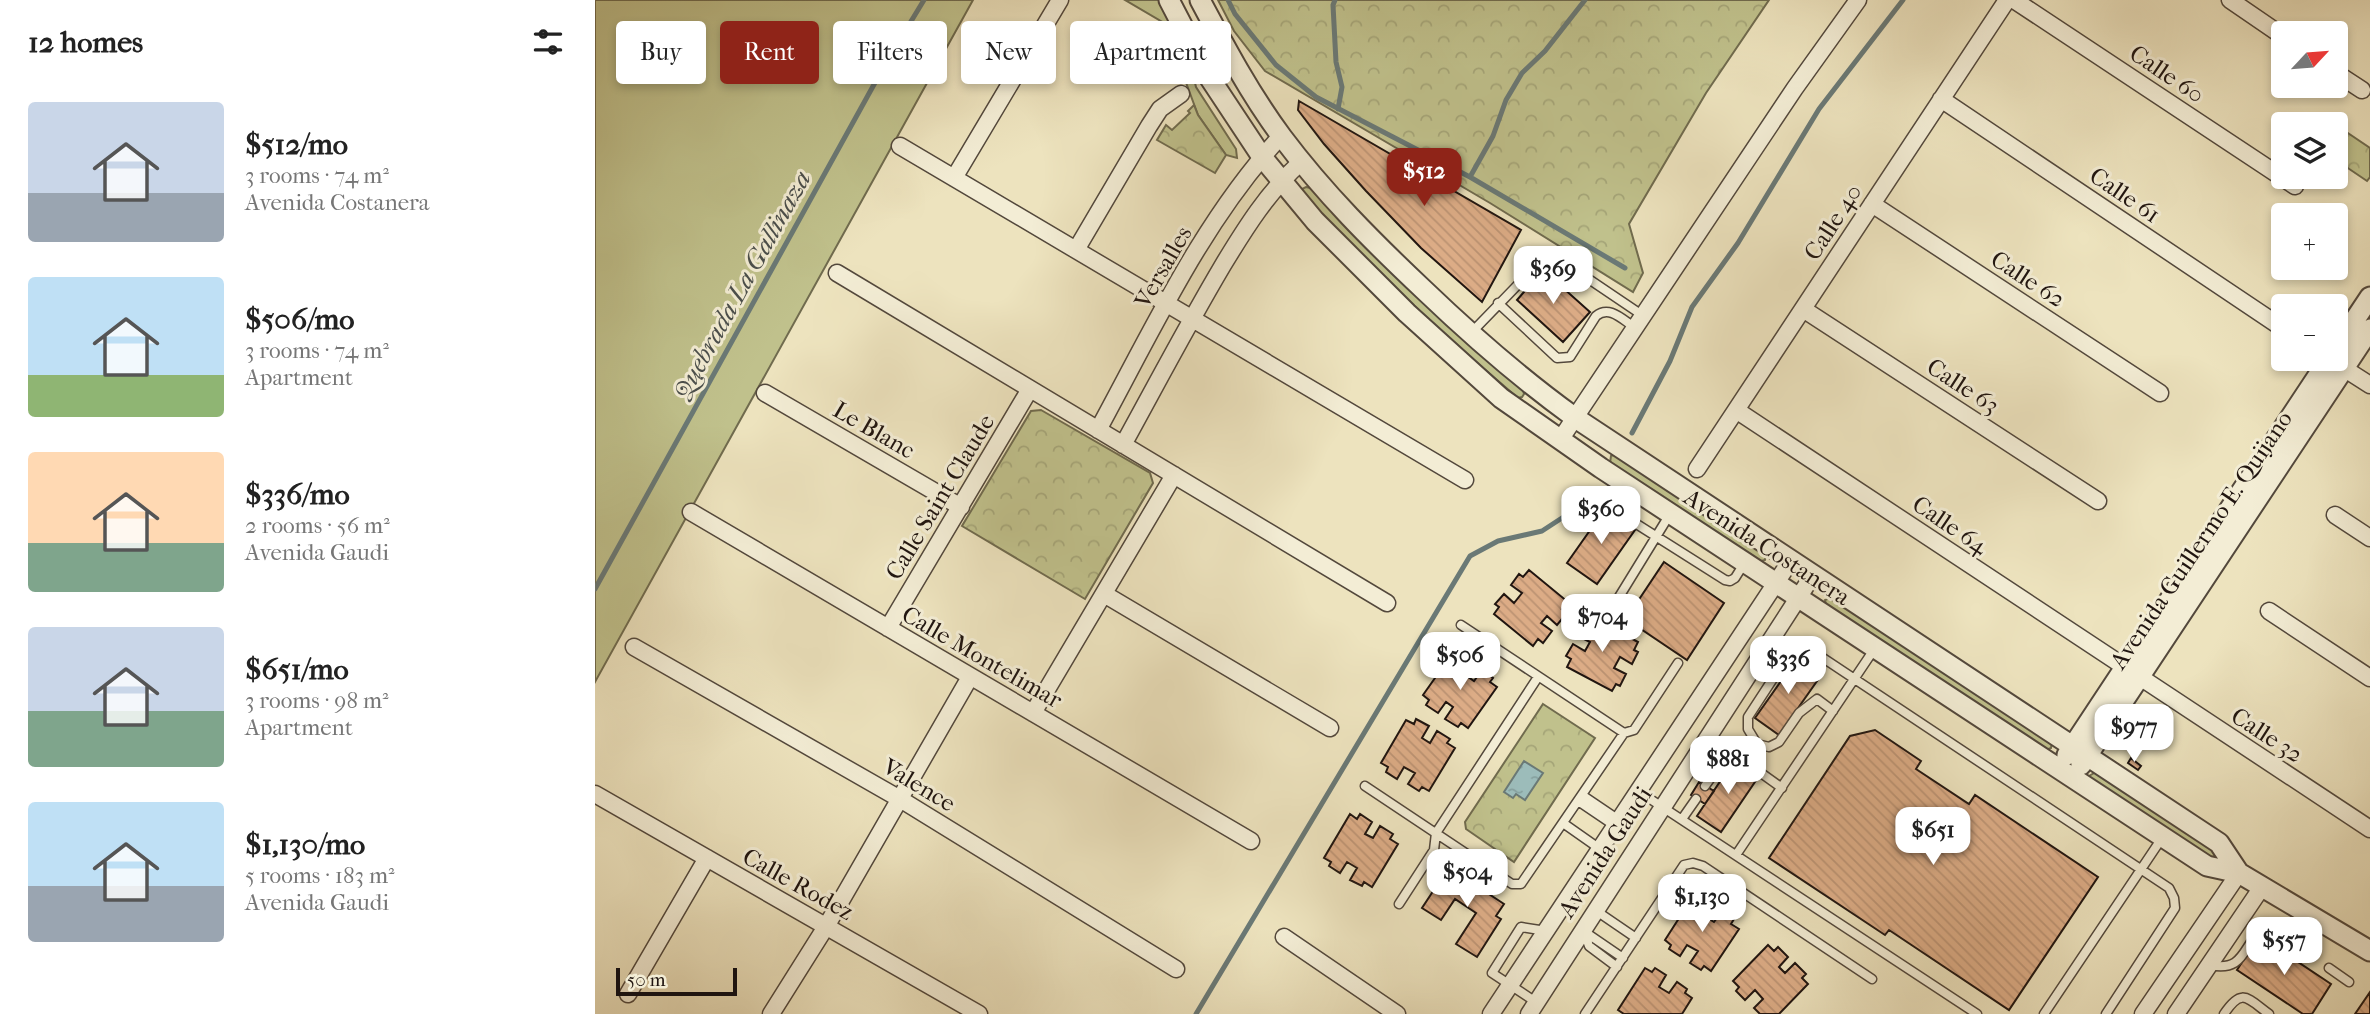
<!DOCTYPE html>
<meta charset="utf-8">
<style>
:root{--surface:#fff;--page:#f2f2f2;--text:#222;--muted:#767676;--accent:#8f2418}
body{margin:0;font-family:"IM FELL French Canon",serif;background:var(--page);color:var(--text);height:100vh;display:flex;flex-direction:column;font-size:26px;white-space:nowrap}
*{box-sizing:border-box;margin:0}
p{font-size:23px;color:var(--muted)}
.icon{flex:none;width:38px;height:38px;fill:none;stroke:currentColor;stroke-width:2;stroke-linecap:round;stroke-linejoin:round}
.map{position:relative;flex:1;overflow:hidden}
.sheet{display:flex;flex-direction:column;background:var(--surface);width:595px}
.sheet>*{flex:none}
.banner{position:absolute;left:21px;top:21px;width:665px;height:63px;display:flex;gap:14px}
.needle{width:46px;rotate:64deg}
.fabs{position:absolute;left:1676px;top:21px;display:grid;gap:14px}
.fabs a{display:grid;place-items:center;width:77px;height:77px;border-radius:7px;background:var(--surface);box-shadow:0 4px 10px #0003;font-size:35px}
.scale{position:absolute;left:21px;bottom:18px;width:121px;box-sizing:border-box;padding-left:7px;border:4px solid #201510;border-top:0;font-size:19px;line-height:24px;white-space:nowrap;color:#201510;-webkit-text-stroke:5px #f3edd5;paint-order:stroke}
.price{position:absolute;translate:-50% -60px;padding:0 16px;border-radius:14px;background:#fff;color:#222;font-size:23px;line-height:46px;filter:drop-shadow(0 2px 4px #0008)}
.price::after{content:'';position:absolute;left:50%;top:42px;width:21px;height:16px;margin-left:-10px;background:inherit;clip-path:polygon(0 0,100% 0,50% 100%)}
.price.active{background:var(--accent);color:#fff}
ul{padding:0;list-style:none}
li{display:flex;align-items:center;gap:21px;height:175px;padding:0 28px}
li span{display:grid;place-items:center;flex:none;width:196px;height:140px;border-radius:7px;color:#555}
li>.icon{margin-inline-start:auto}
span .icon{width:84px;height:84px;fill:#fffc;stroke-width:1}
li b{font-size:30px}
h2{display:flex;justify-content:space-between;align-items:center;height:84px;padding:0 28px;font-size:30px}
.pill{padding:0 24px;border-radius:7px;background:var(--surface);box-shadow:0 4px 10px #0003;font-size:24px;line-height:63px}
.pill.active{background:var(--accent);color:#fff}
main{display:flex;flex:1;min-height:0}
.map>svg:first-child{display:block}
.green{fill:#c0c18c;stroke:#706b4e;stroke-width:2}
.forest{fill:url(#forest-crowns);stroke:#706b4e;stroke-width:2}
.water{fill:url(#water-ripples);stroke:#6a7976;stroke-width:2}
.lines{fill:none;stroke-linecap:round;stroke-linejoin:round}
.stream{stroke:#6a7976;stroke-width:5}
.building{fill:url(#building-back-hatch);stroke:#201510;stroke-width:2}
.service-casing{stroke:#53483c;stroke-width:11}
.minor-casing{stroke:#53483c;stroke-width:19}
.tertiary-casing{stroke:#53483c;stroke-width:23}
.service{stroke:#f3edd5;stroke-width:8}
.minor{stroke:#f3edd5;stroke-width:16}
.tertiary{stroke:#f3edd5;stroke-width:19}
.labels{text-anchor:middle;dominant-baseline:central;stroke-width:6;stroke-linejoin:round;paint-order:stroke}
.street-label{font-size:24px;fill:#201510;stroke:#f3edd5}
.water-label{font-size:26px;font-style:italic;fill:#4b4f4c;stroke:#f3edd5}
</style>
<main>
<section class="sheet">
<h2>12 homes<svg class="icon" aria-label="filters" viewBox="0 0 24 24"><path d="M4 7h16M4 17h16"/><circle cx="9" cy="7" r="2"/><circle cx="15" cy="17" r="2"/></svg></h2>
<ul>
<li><span style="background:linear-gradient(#c9d6e8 65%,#9aa5b1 0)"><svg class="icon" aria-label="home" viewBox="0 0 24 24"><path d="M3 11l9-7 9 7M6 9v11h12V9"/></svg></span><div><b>$512/mo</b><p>3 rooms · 74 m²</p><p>Avenida Costanera</p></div></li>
<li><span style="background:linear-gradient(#bfe0f5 70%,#8fb573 0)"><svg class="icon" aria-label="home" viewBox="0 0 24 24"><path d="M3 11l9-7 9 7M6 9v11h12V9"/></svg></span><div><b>$506/mo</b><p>3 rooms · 74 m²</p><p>Apartment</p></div></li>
<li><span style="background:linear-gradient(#ffd9b3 65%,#7fa58c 0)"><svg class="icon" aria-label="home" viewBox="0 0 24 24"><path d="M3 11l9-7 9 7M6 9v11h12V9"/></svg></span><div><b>$336/mo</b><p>2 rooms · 56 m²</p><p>Avenida Gaudi</p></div></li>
<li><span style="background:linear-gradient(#c9d6e8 60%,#7fa58c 0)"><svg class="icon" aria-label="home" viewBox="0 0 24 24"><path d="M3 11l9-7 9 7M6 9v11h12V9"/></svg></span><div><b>$651/mo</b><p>3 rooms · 98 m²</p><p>Apartment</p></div></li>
<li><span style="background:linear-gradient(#bfe0f5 60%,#9aa5b1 0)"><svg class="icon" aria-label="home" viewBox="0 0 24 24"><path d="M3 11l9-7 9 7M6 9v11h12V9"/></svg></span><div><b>$1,130/mo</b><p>5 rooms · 183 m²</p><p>Avenida Gaudi</p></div></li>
</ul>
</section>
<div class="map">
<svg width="1775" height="1014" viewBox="0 0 1775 1014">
<defs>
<pattern id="forest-crowns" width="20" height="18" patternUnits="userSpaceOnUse" patternTransform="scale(1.75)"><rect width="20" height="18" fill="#c0c18c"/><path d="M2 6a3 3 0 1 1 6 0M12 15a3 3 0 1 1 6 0" fill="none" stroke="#a5a578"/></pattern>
<pattern id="water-ripples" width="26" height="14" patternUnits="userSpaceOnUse" patternTransform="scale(1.75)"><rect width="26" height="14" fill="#9cbcba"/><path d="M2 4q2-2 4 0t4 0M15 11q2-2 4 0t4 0" fill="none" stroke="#86a19f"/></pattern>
<pattern id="building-back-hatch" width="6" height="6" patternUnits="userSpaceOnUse" patternTransform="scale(1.75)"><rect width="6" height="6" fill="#dcac86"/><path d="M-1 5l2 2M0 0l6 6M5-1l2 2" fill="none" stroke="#bc9373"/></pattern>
</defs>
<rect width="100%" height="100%" fill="#ede3be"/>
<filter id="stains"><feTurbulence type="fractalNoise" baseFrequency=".00286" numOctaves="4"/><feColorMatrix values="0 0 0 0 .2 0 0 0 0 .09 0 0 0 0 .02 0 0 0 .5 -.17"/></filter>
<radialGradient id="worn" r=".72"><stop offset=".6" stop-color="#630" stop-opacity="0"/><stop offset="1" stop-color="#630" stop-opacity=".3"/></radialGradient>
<path class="green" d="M0 0H378L0 682Z
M530 0H564L595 61 601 87 641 149 642 158 631 155 603 115 569 23Z
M711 187 715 188C781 260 853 326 928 390L929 394 927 397 923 398C847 334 775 267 708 194L707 189Z
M1020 454 1171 554 1170 560 1166 561 1015 463 1016 456Z
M1237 597 1457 742 1456 748 1451 750 1231 605 1230 600Z
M1501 772 1624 852 1623 860 1619 861 1496 779 1494 776Z"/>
<path class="forest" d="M623 0H1174L1111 93 1034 224 1048 273 1038 292 895 203 670 71 639 31Z
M599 105 603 115 631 155 620 173 562 140 571 125 577 130 595 113 593 111Z
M1741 125 1775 148V177L1772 181 1741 160Z
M446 410 555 473 558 483 490 599 367 526 436 411Z
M948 704 1000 738 919 862 871 829 870 822Z"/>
<path class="water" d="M929 761 948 773 930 800 921 794 918 798 909 792Z"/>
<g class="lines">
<path class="stream" d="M633 0 640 14 681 65 721 97 875 177 1030 268
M740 0 738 5 741 62 747 87 743 109
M875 177 898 136 911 100 927 73 950 51 990 0
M1037 433 1075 361 1097 307 1143 243 1224 109 1308 0
M0 589 292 61 329 0
M601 1014 875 556 903 541 947 531 970 516 992 494"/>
</g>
<path class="building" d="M704 101 926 230 887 302 826 248 771 191 729 144 703 110Z
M948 270 995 312 968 342 922 300Z
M1010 509 1040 530 1002 584 972 563Z
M1069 562 1129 603 1092 660 1031 619Z
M934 570 973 602 967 609 972 613 962 625 952 616 946 623 957 631 948 643 943 639 938 646 899 614 904 607 900 604 909 594 919 603 927 593 916 585 924 574 928 577Z
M999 618 1043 642 1039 650 1043 652 1037 664 1025 657 1019 668 1031 674 1025 686 1021 684 1017 691 972 667 976 659 971 656 978 644 990 651 995 642 983 636 990 623 995 625Z
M857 654 863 659 866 655 877 663 869 674 879 681 887 670 898 678 895 682 902 687 873 728 866 723 863 727 850 719 858 707 851 702 843 713 831 705 834 700 828 695Z
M1203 657 1227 674 1184 735 1160 718Z
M821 719 834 726 827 738 835 743 842 731 855 739 852 743 860 748 834 791 827 787 824 791 813 784 820 773 809 767 802 779 791 772 793 767 786 763 811 720 819 724Z
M1280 730 1326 761 1321 769 1374 804 1380 795 1503 877 1414 1010 1294 930 1290 935 1174 858 1255 736Z
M1536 758 1546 766 1543 770 1533 763Z
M1140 759 1164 776 1126 832 1102 816Z
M1104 782 1119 791 1110 804 1096 795Z
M755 814 762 819 765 814 777 822 770 834 778 838 785 826 798 834 795 839 803 844 777 887 769 882 767 886 755 880 762 868 752 862 745 873 734 866 736 862 729 858Z
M852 870 863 877 865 875 909 904 901 916 906 919 882 957 861 944 881 913 860 899 846 920 827 908Z
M1097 898 1104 903 1107 898 1119 906 1111 917 1119 922 1127 911 1139 919 1136 924 1144 929 1116 971 1109 966 1106 970 1095 963 1103 951 1092 945 1085 956 1074 949 1076 945 1070 940Z
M1664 936 1736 984 1717 1014H1708L1642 970Z
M1173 945 1179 951 1183 947 1193 957 1184 967 1190 973 1200 963 1211 974 1207 978 1213 984 1184 1014H1165L1159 1008 1168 999 1160 990 1150 1000 1141 991 1144 987 1138 981Z
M1050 968 1057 972 1060 968 1071 975 1064 987 1074 993 1082 982 1092 989 1090 993 1097 998 1087 1014H1029L1023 1010Z
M1775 992V1014H1760Z"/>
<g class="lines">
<g class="service-casing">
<path id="service" d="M903 303 962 358 975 357 1001 316C1014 305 1027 319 1039 327
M876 333 942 265 955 260 970 263 1047 315
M1010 504 1130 580 1135 581 1140 578 1150 562
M1024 597 1075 514
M866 625 1029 733
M1238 711 1222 699 1204 713 1184 742 1174 747 1162 744 1153 729V717L1194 654 1202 647 1210 646 1574 888 1579 898 1580 908 1511 1014
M1113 735 1187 788
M770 786 917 884H926L1029 733 1039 730 1083 663
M1110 786 1135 751
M1043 791 1382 1014
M987 795 1024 820
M983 801 1020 826
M1087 819 1101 799
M968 823 1005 849
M1141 855 1280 648
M804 904 839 850 841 833 943 677
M1000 910 1041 938
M989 932 994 946 1022 967
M990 932 1028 958
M1615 965C1649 972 1647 948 1667 928L1673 929 1718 956
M1734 968 1754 982
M941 1002 897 973 926 927 951 931
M990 1014 1089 865 1098 863 1108 866 1277 979
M1449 1014 1567 838
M1629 1014C1647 987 1652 998 1674 1014"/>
</g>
<g class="minor-casing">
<path id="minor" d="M1419 0 1700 186
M1635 0 1689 37
M1741 73 1767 90
M1346 99 1689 329
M305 146 870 480
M359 178 465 0
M1277 204 1565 393
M481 250 554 126 565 109 586 94
M242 273 792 603
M1208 309 1503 501
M1739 362 1775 385
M170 393 366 507
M1141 410 1775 829
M503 430C558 329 608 220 686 136
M965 440 1200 88 1263 0
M528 445C561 385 593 324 628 265 651 227 673 192 706 162
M1102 469 1412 0
M96 512 656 841
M1740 515 1775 538
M509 594 735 728
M1674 611 1775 678
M293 628 435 389
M39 647 305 799 581 969
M438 713 579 475
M0 794 384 1014
M689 937 802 1014
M33 994 112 858
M176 1014 232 925 375 677
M896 1014 1196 560
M934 1014 1218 575
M1548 1014 1644 873
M1581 1014 1667 887"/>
</g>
<g class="tertiary-casing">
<path id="tertiary" d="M574 0 614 77 667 157 720 221 812 313 906 398 1006 468 1612 866 1644 873 1775 951
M605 0C630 47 655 94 687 137 729 193 778 242 829 290 877 336 925 378 979 417L1624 843 1644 873
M1741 348 1775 297
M1472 755 1734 359
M1486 765 1775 329"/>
</g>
<use href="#service" class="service"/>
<use href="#minor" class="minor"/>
<use href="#tertiary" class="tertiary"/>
</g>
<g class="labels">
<g class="street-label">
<text transform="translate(1572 74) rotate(34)">Calle 60</text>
<text transform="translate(1530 195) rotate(34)">Calle 61</text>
<text transform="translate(1238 222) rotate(-57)">Calle 40</text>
<text transform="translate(568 267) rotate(-60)">Versalles</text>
<text transform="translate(1433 279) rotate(33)">Calle 62</text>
<text transform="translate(1368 386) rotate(33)">Calle 63</text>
<text transform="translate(279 430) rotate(30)">Le Blanc</text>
<text transform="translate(345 497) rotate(-59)">Calle Saint Claude</text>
<text transform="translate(1355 525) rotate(34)">Calle 64</text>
<text transform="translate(1606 540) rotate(-56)">Avenida Guillermo E. Quijano</text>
<text transform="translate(1172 547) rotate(33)">Avenida Costanera</text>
<text transform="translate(387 657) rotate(30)">Calle Montelimar</text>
<text transform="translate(1672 735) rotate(33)">Calle 32</text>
<text transform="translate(324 785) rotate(31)">Valence</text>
<text transform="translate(1010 852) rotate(-57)">Avenida Gaudi</text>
<text transform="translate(203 884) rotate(29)">Calle Rodez</text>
</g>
<g class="water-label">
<text transform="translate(147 285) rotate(-61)">Quebrada La Gallinaza</text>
</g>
</g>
<rect width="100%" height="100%" filter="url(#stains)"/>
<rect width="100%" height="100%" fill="url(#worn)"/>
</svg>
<div class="fabs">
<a><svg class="needle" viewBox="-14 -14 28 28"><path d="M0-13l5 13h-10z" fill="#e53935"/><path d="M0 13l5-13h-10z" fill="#767676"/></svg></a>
<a><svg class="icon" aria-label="layers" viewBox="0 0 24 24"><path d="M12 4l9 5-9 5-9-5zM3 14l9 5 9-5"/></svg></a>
<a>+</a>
<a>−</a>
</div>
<div class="scale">50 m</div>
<b class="price active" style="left:829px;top:208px">$512</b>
<b class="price" style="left:958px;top:306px">$369</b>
<b class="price" style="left:1006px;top:546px">$360</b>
<b class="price" style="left:1007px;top:654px">$704</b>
<b class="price" style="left:865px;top:692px">$506</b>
<b class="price" style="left:1193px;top:696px">$336</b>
<b class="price" style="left:1539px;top:764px">$977</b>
<b class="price" style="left:1133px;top:796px">$881</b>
<b class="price" style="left:1338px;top:867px">$651</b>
<b class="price" style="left:872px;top:909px">$504</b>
<b class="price" style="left:1107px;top:934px">$1,130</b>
<b class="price" style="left:1689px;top:977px">$557</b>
<div class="banner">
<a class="pill">Buy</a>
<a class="pill active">Rent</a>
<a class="pill">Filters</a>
<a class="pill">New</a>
<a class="pill">Apartment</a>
</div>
</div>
</main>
